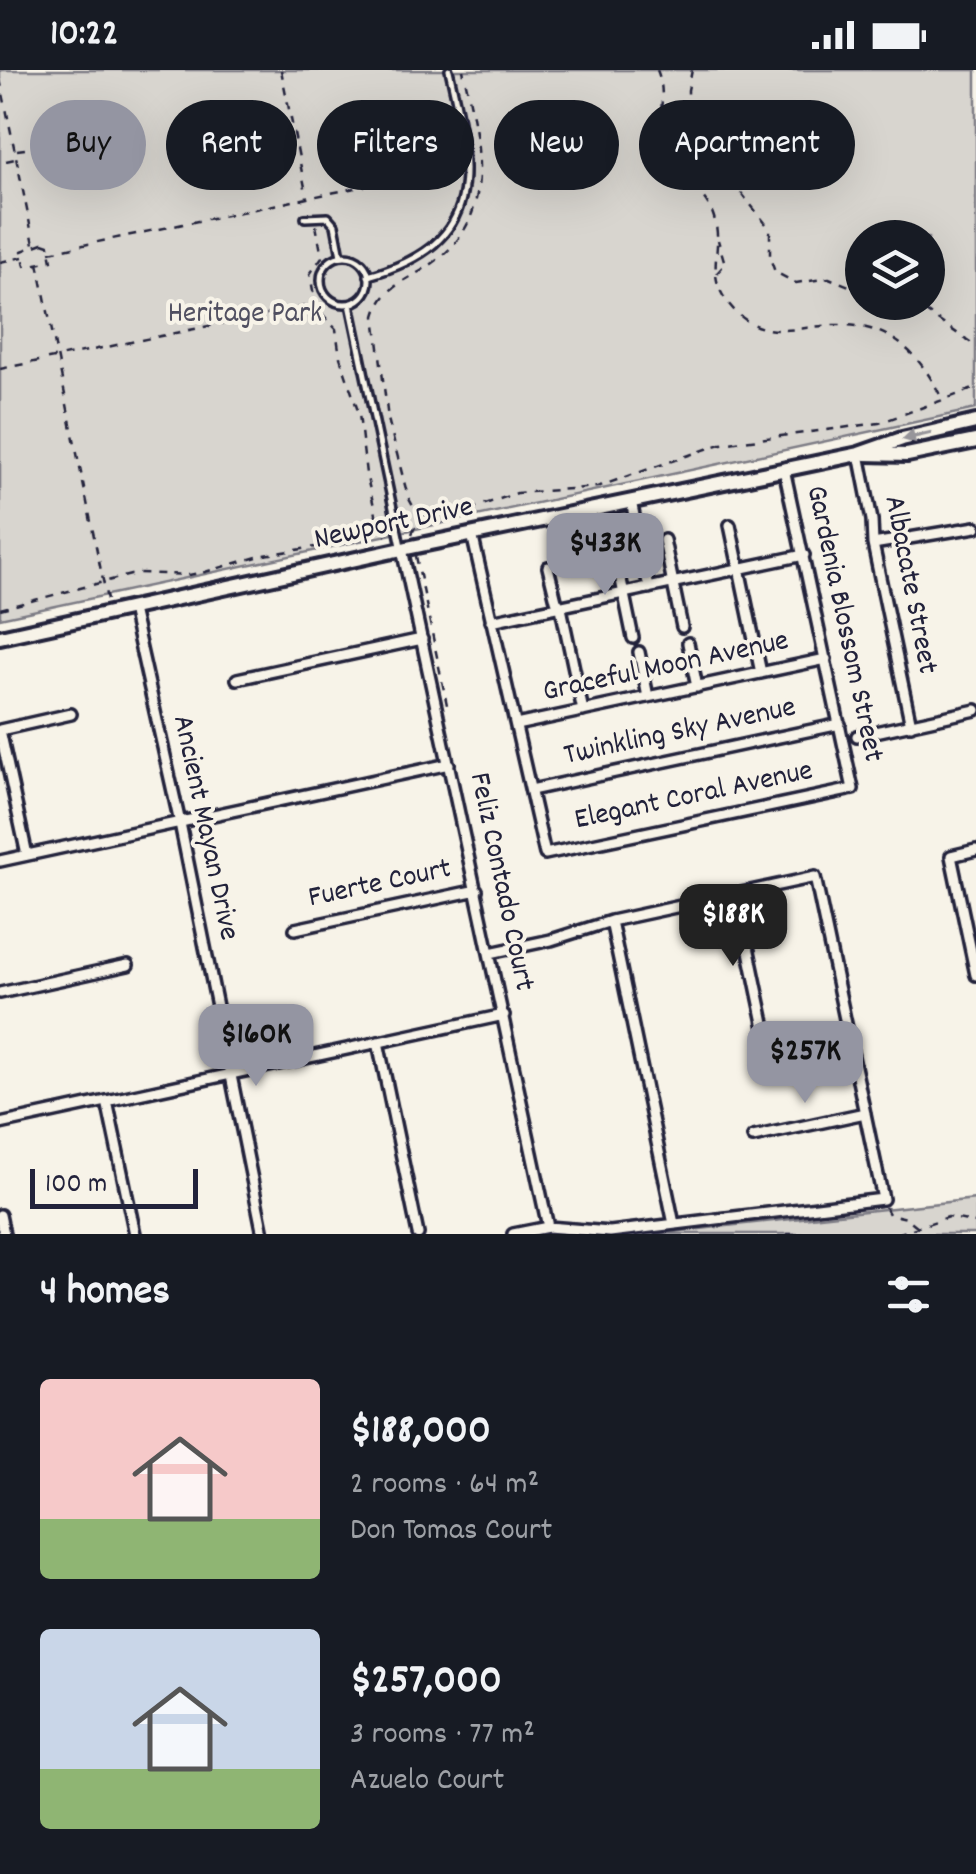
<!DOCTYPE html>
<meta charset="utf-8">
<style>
:root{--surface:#171b24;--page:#20242c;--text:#f1f3f6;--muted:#9ea1a6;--accent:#9495a2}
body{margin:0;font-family:Dekko,sans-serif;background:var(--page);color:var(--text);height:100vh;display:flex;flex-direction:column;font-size:38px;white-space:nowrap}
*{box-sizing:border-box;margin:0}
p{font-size:32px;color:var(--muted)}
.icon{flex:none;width:55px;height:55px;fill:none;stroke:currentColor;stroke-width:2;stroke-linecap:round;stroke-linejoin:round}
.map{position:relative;height:1164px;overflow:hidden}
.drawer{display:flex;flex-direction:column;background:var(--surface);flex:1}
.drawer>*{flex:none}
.hud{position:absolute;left:30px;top:30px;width:918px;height:90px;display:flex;gap:20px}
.buttons{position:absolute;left:845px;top:150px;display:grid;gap:20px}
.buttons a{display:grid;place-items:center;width:100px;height:100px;border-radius:50%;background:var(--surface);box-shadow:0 10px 40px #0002;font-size:50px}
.scale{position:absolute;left:30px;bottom:25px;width:168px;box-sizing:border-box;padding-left:10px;border:5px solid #22223b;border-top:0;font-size:28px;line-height:35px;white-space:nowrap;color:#22223b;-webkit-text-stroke:8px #f7f3e8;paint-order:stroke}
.price{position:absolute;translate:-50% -85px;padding:0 22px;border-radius:20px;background:var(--accent);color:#111;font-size:32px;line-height:65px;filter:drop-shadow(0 2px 5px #0008)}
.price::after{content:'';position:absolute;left:50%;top:60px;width:30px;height:22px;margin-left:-15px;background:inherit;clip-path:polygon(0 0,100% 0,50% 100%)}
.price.active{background:#222;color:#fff}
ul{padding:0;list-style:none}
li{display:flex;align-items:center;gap:30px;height:250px;padding:0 40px}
li span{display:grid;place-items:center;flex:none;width:280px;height:200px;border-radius:10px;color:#555}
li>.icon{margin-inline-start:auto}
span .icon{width:120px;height:120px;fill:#fffc;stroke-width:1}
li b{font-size:42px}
h2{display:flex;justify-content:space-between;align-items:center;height:120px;padding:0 40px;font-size:42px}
.pill{padding:0 35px;border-radius:45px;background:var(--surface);box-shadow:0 10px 40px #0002;font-size:35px;line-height:90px}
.pill.active{background:var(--accent);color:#111}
.status{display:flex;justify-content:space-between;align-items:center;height:70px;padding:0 50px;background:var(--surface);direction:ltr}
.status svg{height:28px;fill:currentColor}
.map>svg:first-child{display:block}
.green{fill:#d8d5cf;stroke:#7d7c85;stroke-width:2.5;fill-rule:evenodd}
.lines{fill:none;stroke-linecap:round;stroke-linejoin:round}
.lane-casing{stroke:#22223b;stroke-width:12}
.street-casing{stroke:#22223b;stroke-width:16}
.secondary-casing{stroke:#22223b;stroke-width:20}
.path{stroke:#22223b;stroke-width:2.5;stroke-dasharray:8 8;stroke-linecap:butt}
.lane{stroke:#f7f3e8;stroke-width:5}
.street{stroke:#f7f3e8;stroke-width:9}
.secondary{stroke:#f7f3e8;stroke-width:12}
.oneway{fill:#97959a}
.labels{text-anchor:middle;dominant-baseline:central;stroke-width:8;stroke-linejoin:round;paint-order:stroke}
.park-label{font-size:30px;fill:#504f60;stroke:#f7f3e8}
.street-label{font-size:30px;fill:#22223b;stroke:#f7f3e8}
</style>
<div class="status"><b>10:22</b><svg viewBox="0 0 49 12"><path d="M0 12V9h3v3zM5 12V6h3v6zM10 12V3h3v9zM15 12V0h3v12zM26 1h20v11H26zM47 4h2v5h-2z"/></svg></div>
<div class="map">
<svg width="976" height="1164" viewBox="0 0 976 1164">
<rect width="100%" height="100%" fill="#f7f3e8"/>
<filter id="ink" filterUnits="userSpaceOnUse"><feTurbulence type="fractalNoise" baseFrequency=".01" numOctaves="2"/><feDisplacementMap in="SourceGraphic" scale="20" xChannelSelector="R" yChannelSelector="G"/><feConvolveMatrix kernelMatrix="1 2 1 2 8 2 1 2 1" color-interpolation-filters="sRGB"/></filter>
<g filter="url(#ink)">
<path class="green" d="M0 0H976V339L0 548ZM862 168H928V232H862Z
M976 1129V1164H654Z"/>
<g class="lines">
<g class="lane-casing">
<path id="lane" d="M305 148 328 147 335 155 341 186
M321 210a24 24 0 1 1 48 0a24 24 0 1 1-48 0Z
M368 206C488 173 472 99 449 0
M350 234 401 476"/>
</g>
<g class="street-casing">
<path id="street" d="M859 384 872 450 873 474 911 655
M631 431 649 518
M730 455 761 603
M472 464 545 784 853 719 784 399
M664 470 682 557
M873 474 976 457
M402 479 548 1157
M615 481 633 568
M548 497 556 530 561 538 583 641
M132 539 180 753 263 1164
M491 551 804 485
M688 573 697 617
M639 582 648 627
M237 609 422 569
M516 655 826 589
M0 660 27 785
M0 660 71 644
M857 666 976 640
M531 720 840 654
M976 780 951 786 976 905
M0 791 449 694
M737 824 767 967
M611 851 674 1154
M295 859 477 820
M490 883 551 870 611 851 815 807 883 1129 610 1162 548 1157 513 1164
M0 923 128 895
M378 972 418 1164
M107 1031 135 1164
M0 1054 504 945
M753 1067 865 1043
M0 1145 4 1164"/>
</g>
<g class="secondary-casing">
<path id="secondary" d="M866 384 907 385 976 371
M0 567 402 479 859 384 902 369 976 352"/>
</g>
<path class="path" d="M281 0 307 127
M657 0C668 25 656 50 663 75 671 105 701 115 712 142 728 181 698 204 736 242 768 273 800 255 838 255 891 254 921 285 942 329
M692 0 688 20V47L698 66 729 89 735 115 770 159V188L775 202 796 213 829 208 862 221
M0 9 34 174
M17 80 25 79
M6 91 15 89
M316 155 322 187 310 204 316 237 336 259 340 287 359 344 366 404 376 444 373 459 386 466
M43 173 49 175 52 191 25 196 22 181Z
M50 182 455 97
M0 192 23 187
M38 193 107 530
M717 203 725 194 718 170
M911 232 976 276
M0 299 316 234
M422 446 465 441 517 423 597 417 721 374 879 353 976 318
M412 464 419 447 408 427 388 349 375 246C382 219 403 212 424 199 502 152 479 72 463 0
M416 486 447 635
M0 539 138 503 189 505 205 502 264 485 335 474 373 459
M885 1137 889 1144 907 1148 918 1157
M787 1164H810
M836 1164H849
M897 1164 948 1147 976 1153"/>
<use href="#lane" class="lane"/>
<use href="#street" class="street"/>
<use href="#secondary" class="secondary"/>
</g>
<defs><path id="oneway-solid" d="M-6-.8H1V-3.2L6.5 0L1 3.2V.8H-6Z" transform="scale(2.5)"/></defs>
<use class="oneway" href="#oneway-solid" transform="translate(917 366) rotate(167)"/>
</g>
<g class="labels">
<g class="park-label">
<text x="245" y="245">Heritage Park</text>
</g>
<g class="street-label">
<text transform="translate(394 455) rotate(-12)">Newport Drive</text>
<text transform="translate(909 515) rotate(79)">Albacate Street</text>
<text transform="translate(843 554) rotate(78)">Gardenia Blossom Street</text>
<text transform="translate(666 598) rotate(-12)">Graceful Moon Avenue</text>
<text transform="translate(680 663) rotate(-12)">Twinkling Sky Avenue</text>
<text transform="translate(694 727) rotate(-12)">Elegant Coral Avenue</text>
<text transform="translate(204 758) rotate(78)">Ancient Mayan Drive</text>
<text transform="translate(500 812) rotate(78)">Feliz Contado Court</text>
<text transform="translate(380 815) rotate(-12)">Fuerte Court</text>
</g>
</g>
</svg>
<div class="buttons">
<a><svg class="icon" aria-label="layers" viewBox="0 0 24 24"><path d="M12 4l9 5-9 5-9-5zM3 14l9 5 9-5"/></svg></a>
</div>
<div class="scale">100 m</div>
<b class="price" style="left:605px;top:528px">$433K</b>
<b class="price active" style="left:733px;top:899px">$188K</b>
<b class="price" style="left:256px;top:1019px">$160K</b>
<b class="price" style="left:805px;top:1036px">$257K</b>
<div class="hud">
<a class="pill active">Buy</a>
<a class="pill">Rent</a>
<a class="pill">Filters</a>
<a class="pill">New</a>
<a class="pill">Apartment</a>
</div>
</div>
<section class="drawer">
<h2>4 homes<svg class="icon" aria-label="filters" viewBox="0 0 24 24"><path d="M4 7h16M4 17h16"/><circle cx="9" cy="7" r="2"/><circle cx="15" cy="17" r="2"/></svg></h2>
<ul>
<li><span style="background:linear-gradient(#f6c9c9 70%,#8fb573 0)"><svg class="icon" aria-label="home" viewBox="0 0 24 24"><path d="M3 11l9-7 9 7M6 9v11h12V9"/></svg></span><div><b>$188,000</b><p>2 rooms · 64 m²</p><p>Don Tomas Court</p></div></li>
<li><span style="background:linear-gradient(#c9d6e8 70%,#8fb573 0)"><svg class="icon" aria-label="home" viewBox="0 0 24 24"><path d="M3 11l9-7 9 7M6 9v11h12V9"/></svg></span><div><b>$257,000</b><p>3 rooms · 77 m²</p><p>Azuelo Court</p></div></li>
</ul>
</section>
